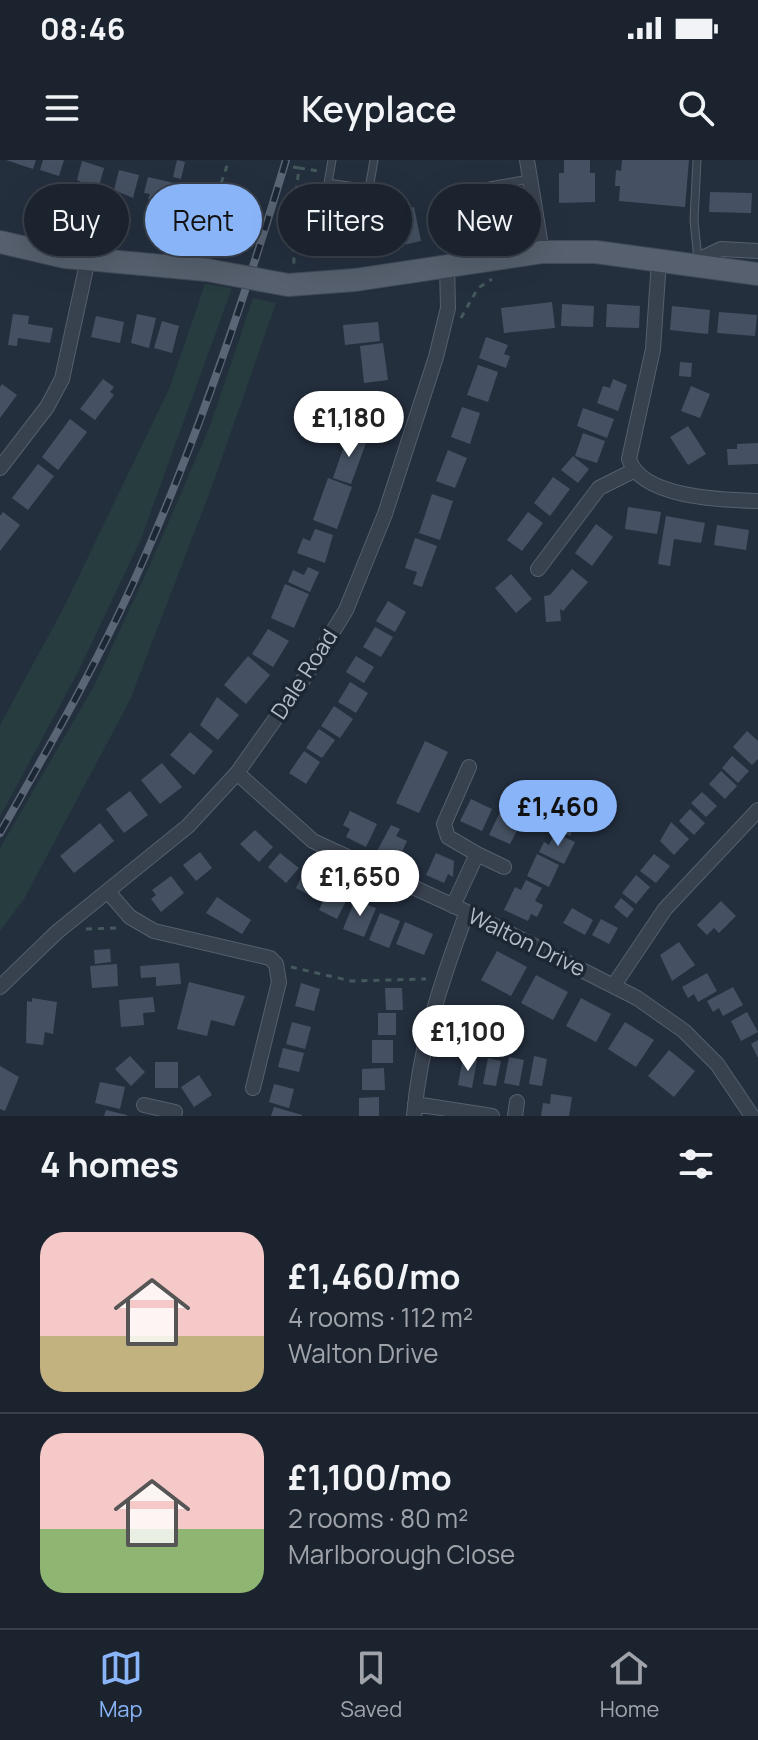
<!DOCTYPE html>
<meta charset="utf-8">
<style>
:root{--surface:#1b232e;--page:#282f3a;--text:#f1f3f6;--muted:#a0a4aa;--line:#39404a;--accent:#8ab4f8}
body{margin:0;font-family:Manrope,sans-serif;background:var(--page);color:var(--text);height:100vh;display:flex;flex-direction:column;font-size:30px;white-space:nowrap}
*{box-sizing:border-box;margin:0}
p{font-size:26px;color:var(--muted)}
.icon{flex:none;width:44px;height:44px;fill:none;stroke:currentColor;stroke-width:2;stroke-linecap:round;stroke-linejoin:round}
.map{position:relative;height:956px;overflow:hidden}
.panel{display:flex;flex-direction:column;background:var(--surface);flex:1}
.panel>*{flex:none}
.hud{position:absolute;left:24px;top:24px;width:710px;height:72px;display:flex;gap:16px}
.price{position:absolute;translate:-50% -68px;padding:0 18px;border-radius:28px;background:#fff;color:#222;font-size:26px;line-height:52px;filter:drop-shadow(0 2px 4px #0008)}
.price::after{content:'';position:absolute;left:50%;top:48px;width:24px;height:18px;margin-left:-12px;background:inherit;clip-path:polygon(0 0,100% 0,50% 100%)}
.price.selected{background:var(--accent);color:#111}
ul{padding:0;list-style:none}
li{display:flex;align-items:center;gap:24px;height:200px;padding:0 40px}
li+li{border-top:2px solid var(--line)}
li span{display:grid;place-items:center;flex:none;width:224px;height:160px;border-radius:24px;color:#555}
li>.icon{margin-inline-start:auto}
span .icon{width:96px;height:96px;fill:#fffc;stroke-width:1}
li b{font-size:34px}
h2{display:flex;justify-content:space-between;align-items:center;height:96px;padding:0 40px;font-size:34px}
.tag{padding:0 28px;border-radius:36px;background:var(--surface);box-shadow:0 8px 32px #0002,0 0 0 2px var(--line);font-size:28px;line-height:72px}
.tag.selected{background:var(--accent);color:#111}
.status{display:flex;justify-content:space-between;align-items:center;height:56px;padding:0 40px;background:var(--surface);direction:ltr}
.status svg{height:22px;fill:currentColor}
header{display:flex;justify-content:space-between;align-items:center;height:104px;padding:0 40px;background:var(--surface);font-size:36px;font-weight:600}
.tab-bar{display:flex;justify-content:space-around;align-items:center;height:112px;border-top:2px solid var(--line);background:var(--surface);font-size:22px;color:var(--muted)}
.tab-bar a{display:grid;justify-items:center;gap:4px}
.tab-bar .selected{color:var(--accent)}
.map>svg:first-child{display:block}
.green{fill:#263c3f}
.building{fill:#455162}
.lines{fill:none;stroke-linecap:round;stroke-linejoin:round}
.lane-casing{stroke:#565f6c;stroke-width:9}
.street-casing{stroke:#565f6c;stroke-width:16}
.primary-casing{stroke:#414a57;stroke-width:24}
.path{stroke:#44595c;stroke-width:3;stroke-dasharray:6 6;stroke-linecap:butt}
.lane{stroke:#38414e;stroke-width:7}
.street{stroke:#38414e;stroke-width:14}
.primary{stroke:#56606e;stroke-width:22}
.rail-casing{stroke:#5a6575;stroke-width:8}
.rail{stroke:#1d2633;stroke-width:5;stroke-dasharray:15;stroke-linecap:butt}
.primary-bridge-casing{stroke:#414a57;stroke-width:24;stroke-linecap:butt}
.primary-bridge{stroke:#56606e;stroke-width:22}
.labels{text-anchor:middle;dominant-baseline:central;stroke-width:7;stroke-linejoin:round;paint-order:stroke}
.street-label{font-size:22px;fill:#b4bcc9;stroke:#1d2633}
</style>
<div class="status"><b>08:46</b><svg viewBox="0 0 49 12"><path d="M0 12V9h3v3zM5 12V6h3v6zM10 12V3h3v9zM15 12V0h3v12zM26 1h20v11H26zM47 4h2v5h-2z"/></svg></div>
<header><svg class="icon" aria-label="menu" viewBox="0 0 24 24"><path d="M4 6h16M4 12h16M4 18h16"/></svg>Keyplace<svg class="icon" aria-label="search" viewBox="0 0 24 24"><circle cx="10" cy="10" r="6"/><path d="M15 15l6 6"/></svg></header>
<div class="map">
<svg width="758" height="956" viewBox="0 0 758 956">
<rect width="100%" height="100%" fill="#242f3e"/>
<path class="green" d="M205 124 232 128 141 379 79 510 0 657V565L63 449 170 227Z
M253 138 276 143 211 329 130 540 24 739 0 771V688L94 526 149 407 210 266Z"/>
<path class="building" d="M6 0H36L33 9Z
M43 0H64L59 16 40 10Z
M177 0 185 2 181 19 173 17Z
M564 0H590V13H595V42L559 43V13H564Z
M622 0H689L685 47 619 41 620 26H615L616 10 621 11Z
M82 1 104 8 98 30 77 20Z
M119 10 139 15 133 38 114 30Z
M148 17 174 23 168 43 148 39 150 34 144 33Z
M710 32 752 33 751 53 709 52Z
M414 47 421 81 385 89 378 86 376 78 381 72 377 55Z
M552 142 555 168 504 173 501 148Z
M562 144 594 146 593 167 561 166Z
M607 144 640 146 639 168 606 167Z
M672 146 710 150 708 174 670 170Z
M719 152 757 155 755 176 717 173Z
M13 154 29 156 28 164 53 168 50 183 18 178 17 186 8 185Z
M137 154 156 158 149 188 131 183Z
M96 156 124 162 120 183 91 177Z
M162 161 179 166 172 193 154 188Z
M378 162 380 181 345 185 343 165Z
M486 177 508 185 504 194 510 196 506 208 479 198Z
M383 183 388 220 364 223 360 186Z
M680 202 692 203 691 217 679 216Z
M478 205 498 212 488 242 467 235Z
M103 219 114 227 110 232 114 235 95 260 80 249Z
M613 219 627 225 618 251 597 243 603 226 610 228Z
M2 224 17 235 0 258V227Z
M691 226 710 234 700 258 681 251Z
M356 237 379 245 368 275 345 267Z
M462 247 480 253 470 284 451 277Z
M583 248 614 259 607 278 577 266Z
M70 259 87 272 58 310 42 297Z
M688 266 706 294 688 305 670 277Z
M583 273 605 281 597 303 575 296Z
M343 274 366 283 351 324 333 318 345 283 341 282Z
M758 283V304L728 305 727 289H737V284Z
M448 290 467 298 455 328 436 321Z
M573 296 589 309 578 323 561 310Z
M38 304 54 316 28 350 12 338Z
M553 317 570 329 550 356 534 343Z
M328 318 352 327 337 369 313 360Z
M432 334 453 341 440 380 419 373Z
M628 347 661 352 657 374 625 369Z
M3 352 20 365 0 391V356Z
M528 352 543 363 522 391 507 380Z
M666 356 705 363 701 383 674 379 670 406 658 404Z
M596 364 613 377 592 406 575 393Z
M717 365 749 370 746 390 714 385Z
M315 369 333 375 325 403 297 393 303 378 310 381Z
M415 378 437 386 422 427 413 424 417 412 405 408Z
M308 407 319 412 310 432 288 422 293 410 304 415Z
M572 409 588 422 563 451 560 449 561 461 546 462 544 436 550 435Z
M511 414 532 439 516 453 495 428Z
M285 424 309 434 294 468 271 458Z
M388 441 406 452 395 472 376 461Z
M375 467 393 477 381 497 363 487Z
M268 469 289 481 273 507 252 494Z
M248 496 270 515 246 544 224 525Z
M356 496 374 507 364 523 346 512Z
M350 522 368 533 356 553 338 542Z
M217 537 239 555 218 580 200 565Z
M334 546 353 559 340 578 321 566Z
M319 569 335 580 322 598 306 588Z
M747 571 758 581V599L752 605 733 587Z
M190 572 213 591 194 615 170 595Z
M425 581 448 592 419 653 396 643Z
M304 591 320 602 306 624 289 613Z
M732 596 749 611 738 623 722 608Z
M162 603 182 627 160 644 141 620Z
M721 611 737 626 725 639 709 624Z
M130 631 148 655 124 673 106 649Z
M702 632 717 646 706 657 691 643Z
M540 636 580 656 570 676 553 668 556 661 533 650Z
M471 639 492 649 482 671 460 661Z
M690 649 705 663 694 675 679 661Z
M350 651 377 664 366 687 346 677 350 669 343 665Z
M500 652 521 663 510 684 489 675Z
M671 662 689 679 674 695 660 681Z
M100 663 114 681 74 713 60 696Z
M391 665 400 669 396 676 407 681 397 703 376 693Z
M255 670 273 687 259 702 240 684Z
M555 673 575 682 564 704 539 692 544 682 549 685Z
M200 692 212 708 196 721 183 705Z
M280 693 299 708 286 723 268 707Z
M436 693 454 701 453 717 448 714 444 723 426 715Z
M537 694 559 705 549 727 527 716Z
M654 694 670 706 656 723 640 711Z
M305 710 322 719 313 737 296 728Z
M636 715 650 727 636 744 622 733Z
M171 716 184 733 161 752 151 739 156 735 152 730Z
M526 720 542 728 535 741 543 745 537 757 531 754 528 761 504 750 515 727 521 730Z
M332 724 350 733 337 759 319 750Z
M217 737 251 760 242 774 206 753Z
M621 738 634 749 627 758 614 747Z
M355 740 376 748 364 777 343 769Z
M721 741 736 756 719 773 714 768 707 775 697 765Z
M572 748 593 760 585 775 563 763Z
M380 753 400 761 389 788 369 780Z
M601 759 618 768 609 784 592 775Z
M405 762 433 774 424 795 396 784Z
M679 782 695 805 672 821 660 795Z
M110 789 111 802 95 804 94 790Z
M497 791 527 807 511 836 481 820Z
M179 803 181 824 156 826V817L141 818 140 806Z
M117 804 118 826 92 828 90 806Z
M707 813 717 831 698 842 694 834 688 838 682 827Z
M536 815 568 832 553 860 521 843Z
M189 822 245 836 234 866 211 860 207 876 177 869Z
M301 823 320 829 314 851 295 846Z
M733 827 743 845 723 856 719 848 713 852 707 841Z
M385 828H402L403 850H386Z
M153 837 155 852 143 853 144 865 121 867 119 840Z
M32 838 57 842 53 874 45 872 43 885 26 883 27 841 32 842Z
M581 838 611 854 596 882 566 866Z
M747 852 758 872 741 881 731 861Z
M378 853H396V875H378Z
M292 862 311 867 305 889 286 884Z
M625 862 654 880 636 907 608 889Z
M372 880H393V903H372Z
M758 880V898L751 884Z
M283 888 304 893 299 912 278 907Z
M669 890 695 911 674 937 648 916Z
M130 896 145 912 131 926 115 909Z
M534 896 547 899 542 926 529 924Z
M509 897 524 900 519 926 504 923Z
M463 898 477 900 472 928 458 925Z
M488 898 501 901 496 926 483 924Z
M155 902H178V928H155Z
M0 906 19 917 5 951 0 949Z
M384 908 385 930H362V909Z
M199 915 212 935 194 947 181 927Z
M100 922 125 927 120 949 95 943Z
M274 924 294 929 289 948 269 942Z
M551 934 572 937 569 956H541L543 943 550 944Z
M379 937V956H359V938Z
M274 947 302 955V956H271Z
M106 950 127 955V956H104Z"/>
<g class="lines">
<g class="lane-casing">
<path id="lane" d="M332 0 328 23 369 29 374 0
M697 0 694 60 698 100
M484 27 529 19"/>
</g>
<g class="street-casing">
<path id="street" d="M527 0 542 92
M659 100 653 189 629 299C641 338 723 340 758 341
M692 103 721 89 758 91
M0 308 47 247 62 219 88 99
M538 409 599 328 633 311
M237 613 313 681 467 752 637 838 684 871 717 904 752 956
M477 694 504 707
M109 733 130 757 154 771 270 798 276 804 279 822 253 928
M453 746 477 694 448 677 444 664 469 607
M614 825 665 749 758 650
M0 827 57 772 188 666 237 613 305 517 346 450 385 354 436 197 448 148 447 105
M415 944 492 956
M144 945 175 952
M414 956C420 884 442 819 467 752
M515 956 517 942"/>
</g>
<g class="primary-casing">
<path id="primary" d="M0 82 65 97 207 110
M288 125 355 120 542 92H596L758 114"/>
</g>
<path class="path" d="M293 7 299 8 293 58 294 106
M299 8 319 11
M198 91 229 0
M461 158 478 128 492 119
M86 769 118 768
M291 807 351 821 426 819"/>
<use href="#lane" class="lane"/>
<use href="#street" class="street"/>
<use href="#primary" class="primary"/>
<g class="rail-casing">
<path id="rail" d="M0 673C52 582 105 490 146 394 202 266 246 134 286 0"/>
</g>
<use href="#rail" class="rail"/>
<g class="primary-bridge-casing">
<path id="primary-bridge" d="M207 110 288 125"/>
</g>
<use href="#primary-bridge" class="primary-bridge"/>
</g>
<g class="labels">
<g class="street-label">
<text transform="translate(304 514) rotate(-57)">Dale Road</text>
<text transform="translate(527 782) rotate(26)">Walton Drive</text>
</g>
</g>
</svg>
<b class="price" style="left:349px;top:299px">£1,180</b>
<b class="price selected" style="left:558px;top:688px">£1,460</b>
<b class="price" style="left:360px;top:758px">£1,650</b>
<b class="price" style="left:468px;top:913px">£1,100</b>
<div class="hud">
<a class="tag">Buy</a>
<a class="tag selected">Rent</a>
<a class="tag">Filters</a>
<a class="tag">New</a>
</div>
</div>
<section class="panel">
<h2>4 homes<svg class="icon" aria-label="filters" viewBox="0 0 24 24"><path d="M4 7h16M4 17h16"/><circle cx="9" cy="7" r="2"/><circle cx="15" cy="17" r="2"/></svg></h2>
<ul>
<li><span style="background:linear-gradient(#f6c9c9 65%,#c2b280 0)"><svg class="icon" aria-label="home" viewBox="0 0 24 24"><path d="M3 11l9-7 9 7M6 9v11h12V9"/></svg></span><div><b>£1,460/mo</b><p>4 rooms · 112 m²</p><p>Walton Drive</p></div></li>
<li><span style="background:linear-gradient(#f6c9c9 60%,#8fb573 0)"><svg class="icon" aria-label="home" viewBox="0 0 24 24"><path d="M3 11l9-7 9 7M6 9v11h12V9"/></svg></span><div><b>£1,100/mo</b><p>2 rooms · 80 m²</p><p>Marlborough Close</p></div></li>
</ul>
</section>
<nav class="tab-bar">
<a class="selected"><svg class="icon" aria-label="map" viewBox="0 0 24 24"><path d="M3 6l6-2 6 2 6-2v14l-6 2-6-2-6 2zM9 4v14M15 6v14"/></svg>Map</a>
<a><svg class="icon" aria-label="saved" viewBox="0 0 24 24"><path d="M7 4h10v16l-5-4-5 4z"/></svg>Saved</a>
<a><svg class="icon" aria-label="home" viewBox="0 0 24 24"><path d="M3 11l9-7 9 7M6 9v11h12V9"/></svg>Home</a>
</nav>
